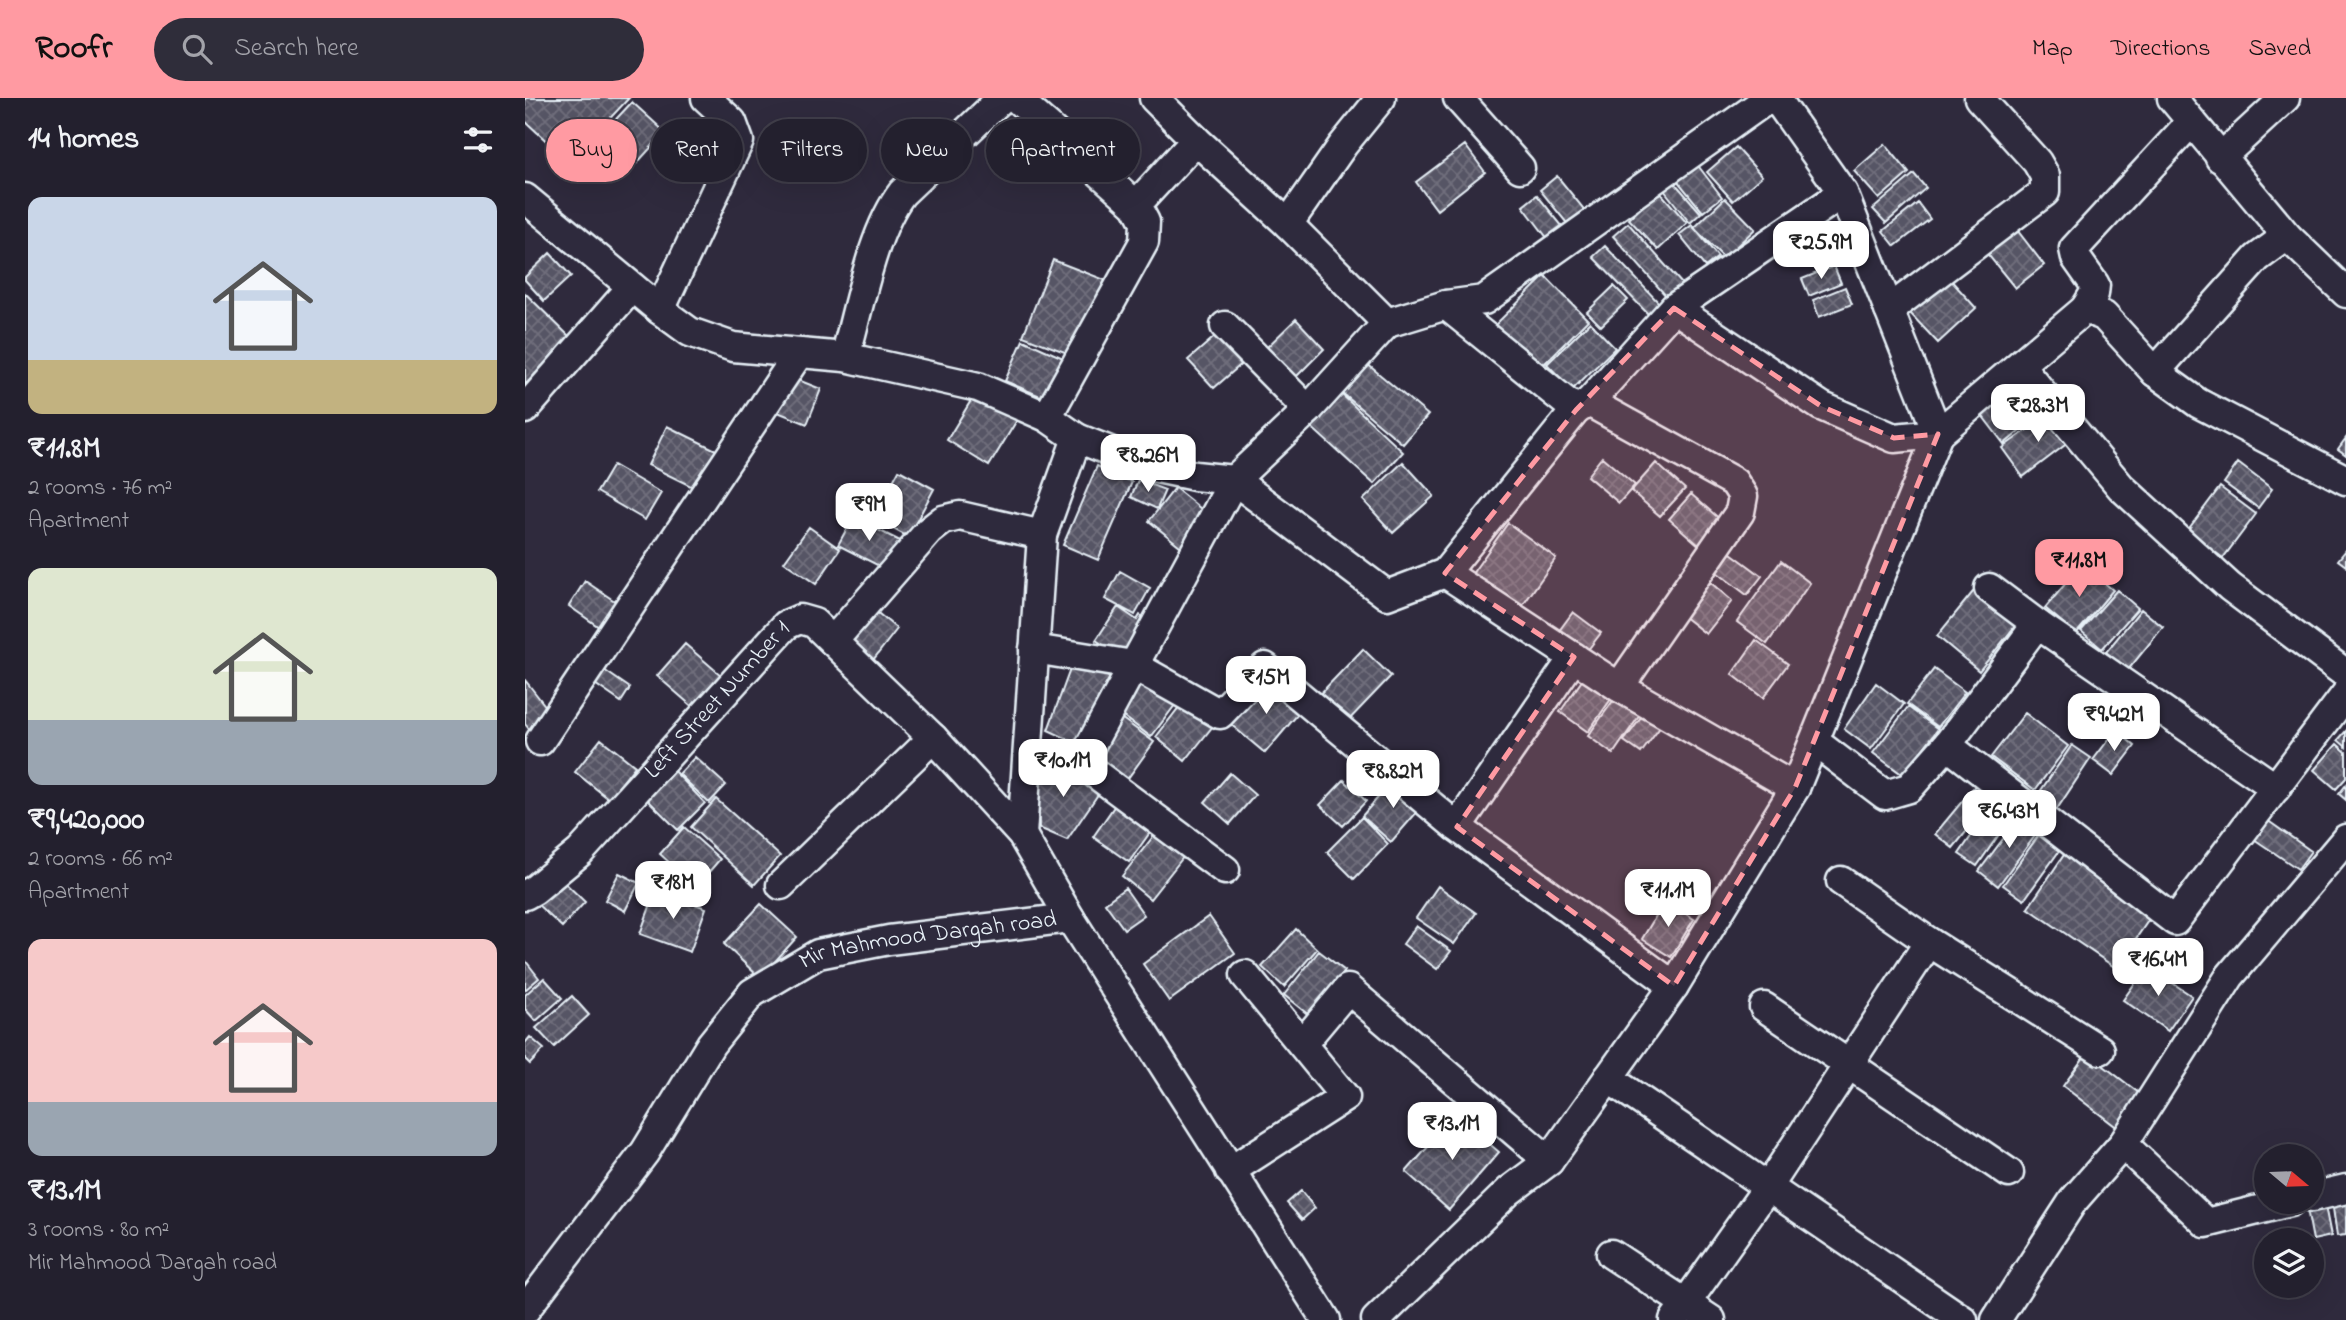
<!DOCTYPE html>
<meta charset="utf-8">
<style>
:root{--surface:#23202e;--page:#2f2d3a;--text:#f1f3f6;--muted:#a3a3aa;--line:#403e4a;--accent:#ff9aa2}
body{margin:0;font-family:"Indie Flower",sans-serif;background:var(--page);color:var(--text);height:100vh;display:flex;flex-direction:column;font-size:26px;white-space:nowrap}
*{box-sizing:border-box;margin:0}
p{font-size:23px;color:var(--muted)}
.icon{flex:none;width:38px;height:38px;fill:none;stroke:currentColor;stroke-width:2;stroke-linecap:round;stroke-linejoin:round}
.map{position:relative;flex:1;overflow:hidden}
.sheet{display:flex;flex-direction:column;background:var(--surface);width:525px}
.sheet>*{flex:none}
.top-card{position:absolute;left:21px;top:21px;width:665px;height:63px;display:flex;gap:14px}
.needle{width:46px;rotate:109deg}
.controls{position:absolute;left:1729px;top:1046px;display:grid;gap:14px}
.controls a{display:grid;place-items:center;width:70px;height:70px;border-radius:50%;background:var(--surface);box-shadow:0 7px 28px #0002,0 0 0 2px var(--line);font-size:35px}
.price{position:absolute;translate:-50% -60px;padding:0 16px;border-radius:14px;background:#fff;color:#222;font-size:23px;line-height:46px;filter:drop-shadow(0 2px 4px #0008)}
.price::after{content:'';position:absolute;left:50%;top:42px;width:21px;height:16px;margin-left:-10px;background:inherit;clip-path:polygon(0 0,100% 0,50% 100%)}
.price.on{background:var(--accent);color:#111}
ul{padding:0;list-style:none}
li{display:grid;align-content:center;gap:14px;height:371px;padding:0 28px}
li span{display:grid;place-items:center;height:217px;border-radius:14px;color:#555}
li>.icon{margin-inline-start:auto}
span .icon{width:126px;height:126px;fill:#fffc;stroke-width:1}
li b{font-size:30px}
h2{display:flex;justify-content:space-between;align-items:center;height:84px;padding:0 28px;font-size:30px}
.pill{padding:0 24px;border-radius:32px;background:var(--surface);box-shadow:0 7px 28px #0002,0 0 0 2px var(--line);font-size:24px;line-height:63px}
.pill.on{background:var(--accent);color:#111}
header{display:flex;align-items:center;gap:42px;box-sizing:border-box;height:98px;padding:0 35px;background:var(--accent);color:#111}
header strong{font-size:33px}
nav{display:flex;gap:38px;margin-inline-start:auto;font-size:24px}
.search{width:490px;height:63px;background:var(--page);display:flex;align-items:center;gap:18px;box-sizing:border-box;padding:0 24px;border-radius:38px;color:var(--muted);font-size:26px}
main{display:flex;flex:1;min-height:0}
.map>svg:first-child{display:block}
.building{fill:url(#building-cross-hatch);stroke:#e8f1f8;stroke-width:2}
.lines{fill:none;stroke-linecap:round;stroke-linejoin:round}
.street-casing{stroke:#e8f1f8;stroke-width:33}
.street{stroke:#2f2a3d;stroke-width:28}
.marked{fill:#ff9aa2;fill-opacity:0.2;stroke:#ff9aa2;stroke-width:5;stroke-dasharray:14 9;stroke-linejoin:round}
.labels{text-anchor:middle;dominant-baseline:central;stroke-width:5;stroke-linejoin:round;paint-order:stroke}
.street-label{font-size:24px;fill:#e8f1f8;stroke:#2f2a3d}
</style>
<header>
<strong>Roofr</strong>
<div class="search"><svg class="icon" aria-label="search" viewBox="0 0 24 24"><circle cx="10" cy="10" r="6"/><path d="M15 15l6 6"/></svg>Search here</div>
<nav><a>Map</a><a>Directions</a><a>Saved</a></nav>
</header>
<main>
<section class="sheet">
<h2>14 homes<svg class="icon" aria-label="filters" viewBox="0 0 24 24"><path d="M4 7h16M4 17h16"/><circle cx="9" cy="7" r="2"/><circle cx="15" cy="17" r="2"/></svg></h2>
<ul>
<li><span style="background:linear-gradient(#c9d6e8 75%,#c2b280 0)"><svg class="icon" aria-label="home" viewBox="0 0 24 24"><path d="M3 11l9-7 9 7M6 9v11h12V9"/></svg></span><div><b>₹11.8M</b><p>2 rooms · 76 m²</p><p>Apartment</p></div></li>
<li><span style="background:linear-gradient(#dfe7d0 70%,#9aa5b1 0)"><svg class="icon" aria-label="home" viewBox="0 0 24 24"><path d="M3 11l9-7 9 7M6 9v11h12V9"/></svg></span><div><b>₹9,420,000</b><p>2 rooms · 66 m²</p><p>Apartment</p></div></li>
<li><span style="background:linear-gradient(#f6c9c9 75%,#9aa5b1 0)"><svg class="icon" aria-label="home" viewBox="0 0 24 24"><path d="M3 11l9-7 9 7M6 9v11h12V9"/></svg></span><div><b>₹13.1M</b><p>3 rooms · 80 m²</p><p>Mir Mahmood Dargah road</p></div></li>
</ul>
</section>
<div class="map">
<svg width="1821" height="1222" viewBox="0 0 1821 1222">
<defs>
<pattern id="building-cross-hatch" width="8" height="8" patternUnits="userSpaceOnUse" patternTransform="scale(1.75)"><rect width="8" height="8" fill="#575565"/><path d="M0 0l8 8M0 8l8-8" fill="none" stroke="#6f6e7c"/></pattern>
</defs>
<rect width="100%" height="100%" fill="#2f2a3d"/>
<filter id="ink" filterUnits="userSpaceOnUse"><feTurbulence type="fractalNoise" baseFrequency=".0143" numOctaves="2"/><feDisplacementMap in="SourceGraphic" scale="14" xChannelSelector="R" yChannelSelector="G"/><feConvolveMatrix kernelMatrix="1 2 1 2 8 2 1 2 1" color-interpolation-filters="sRGB"/></filter>
<g filter="url(#ink)">
<path class="building" d="M0 0H104L44 64 0 23Z
M107 4 140 34 112 65 79 34Z
M1360 46 1384 75 1354 101 1329 73Z
M940 47 960 74 912 112 891 84Z
M1211 49 1237 78 1208 103 1182 74Z
M1171 65 1197 99 1178 114 1151 81Z
M1389 76 1401 90 1361 125 1348 111Z
M1032 78 1062 115 1045 129 1015 92Z
M1149 84 1176 115 1165 125 1139 92Z
M1134 93 1162 125 1133 152 1104 121Z
M1012 97 1038 129 1023 141 998 108Z
M1200 100 1230 131 1199 160 1169 130Z
M1393 105 1405 121 1370 148 1358 133Z
M1486 124 1519 167 1490 190 1456 148Z
M1103 125 1157 186 1142 199 1088 138Z
M1167 127 1193 159 1180 169 1154 137Z
M1080 148 1135 206 1124 217 1068 159Z
M25 155 46 178 19 203 0 182V179Z
M528 162 580 182 550 258 498 238Z
M1309 168 1316 185 1284 198 1277 181Z
M1020 178 1063 222 1014 271 970 227Z
M1423 179 1451 210 1413 245 1385 215Z
M1089 188 1103 202 1076 228 1062 214Z
M1320 189 1327 206 1294 219 1288 202Z
M0 195 46 240 0 287Z
M771 221 799 251 769 281 740 251Z
M1065 224 1090 250 1047 292 1022 266Z
M694 235 719 264 689 290 663 262Z
M498 242 545 263 527 303 480 283Z
M841 265 903 317 878 346 816 294Z
M263 278 296 291 282 326 250 313Z
M1498 281 1522 311 1479 346 1456 316Z
M814 294 878 354 849 386 784 327Z
M450 296 492 322 464 368 422 342Z
M1528 313 1548 341 1498 379 1477 350Z
M142 328 199 356 180 395 123 367Z
M1821 340V357L1813 351Z
M1077 359 1110 387 1094 405 1062 378Z
M878 364 909 398 868 435 838 402Z
M1131 365 1160 391 1135 418 1106 393Z
M1713 365 1747 391 1733 410 1699 385Z
M88 367 136 395 120 422 72 394Z
M572 368 607 384 573 462 538 447Z
M374 372 409 391 383 439 348 420Z
M613 382 640 392 632 411 606 399Z
M1695 389 1731 416 1698 460 1662 433Z
M650 390 686 419 660 452 624 423Z
M1166 396 1197 423 1175 448 1144 421Z
M328 419 375 443 360 471 313 447Z
M983 425 1031 460 991 517 942 483Z
M284 429 315 451 291 486 259 464Z
M1195 447 1237 478 1222 497 1181 466Z
M1821 452V468L1813 462Z
M1256 463 1285 485 1242 546 1212 524Z
M1557 466 1588 492 1551 536 1520 510Z
M595 473 625 490 610 517 580 501Z
M60 483 91 504 74 529 44 508Z
M1185 484 1207 503 1181 536 1158 518Z
M1452 489 1494 523 1454 573 1412 538Z
M1592 492 1613 510 1577 551 1556 533Z
M593 509 612 522 615 517 625 523 599 561 571 542Z
M348 511 372 531 348 562 323 543Z
M1616 511 1638 529 1603 572 1581 554Z
M1048 514 1076 535 1055 562 1028 541Z
M1231 542 1263 566 1238 600 1207 576Z
M160 546 197 578 169 610 132 578Z
M838 551 866 578 820 626 792 599Z
M548 563 593 583 562 650 523 632Z
M76 570 105 590 96 604 67 584Z
M1065 571 1093 591 1063 634 1035 614Z
M1409 571 1440 594 1413 629 1382 606Z
M620 578 653 603 626 639 593 614Z
M743 580 778 610 740 655 704 625Z
M0 582 29 619 8 636 0 626Z
M1351 585 1379 606 1346 651 1319 631Z
M1095 593 1119 611 1088 656 1063 638Z
M658 604 688 628 660 663 631 639Z
M1383 609 1413 631 1378 677 1348 655Z
M1122 612 1139 624 1116 655 1099 643Z
M1500 615 1543 648 1510 692 1466 659Z
M592 617 629 644 598 687 561 660Z
M1591 632 1610 648 1588 677 1568 662Z
M1821 633V649L1813 642Z
M76 641 110 668 84 701 50 674Z
M1812 646 1821 654V680L1811 691 1789 672Z
M1547 647 1566 660 1530 714 1510 701Z
M170 659 201 687 184 705 154 676Z
M512 661 578 689 542 742 514 730Z
M148 672 180 705 153 732 121 700Z
M705 675 730 697 705 726 680 704Z
M870 680 899 706 866 744 837 718Z
M819 682 841 703 818 728 795 707Z
M1454 683 1471 697 1428 750 1410 736Z
M1821 687V702L1814 696Z
M1473 699 1491 712 1452 768 1434 756Z
M595 700 631 726 604 764 568 739Z
M191 701 255 758 229 787 166 729Z
M1496 717 1515 731 1473 788 1454 773Z
M837 719 863 746 829 781 802 754Z
M1742 722 1786 753 1773 771 1729 741Z
M159 729 195 761 171 789 135 756Z
M635 730 663 753 625 801 597 778Z
M1516 734 1537 749 1499 802 1478 787Z
M1543 751 1631 811 1591 870 1503 810Z
M94 775 114 785 100 813 80 802Z
M36 781 60 804 37 829 13 807Z
M913 788 951 815 929 846 891 820Z
M600 790 619 817 599 831 580 805Z
M131 792 181 810 165 854 115 836Z
M1140 803 1169 821 1146 859 1117 841Z
M236 806 272 839 235 880 199 846Z
M684 818 710 855 644 903 618 866Z
M891 828 926 853 912 871 878 846Z
M771 831 792 851 759 889 737 869Z
M794 853 820 873 785 918 759 897Z
M0 862 14 880 0 892Z
M1622 868 1667 898 1643 933 1598 902Z
M19 880 37 900 11 923 0 911V897Z
M47 898 64 917 29 949 11 930Z
M5 939 19 951 5 966 0 961V945Z
M1562 955 1623 1002 1598 1034 1538 988Z
M931 1017 974 1054 924 1112 881 1074Z
M776 1093 790 1110 777 1122 762 1105Z
M1821 1101V1137L1812 1138 1807 1103Z
M1799 1103 1806 1138 1788 1142 1781 1106Z"/>
<g class="lines">
<g class="street-casing">
<g id="street">
<path d="M491 0 611 107 620 124 619 144 522 319"/>
<path d="M629 0 671 42"/>
<path d="M933 0 995 70"/>
<path d="M1647 0 1762 138 1821 195"/>
<path d="M1695 60 1760 0"/>
<path d="M0 100 135 212 165 234 208 249 320 259 453 289 522 319 552 340 517 437 497 737"/>
<path d="M611 107 671 42 763 126 862 225 783 312 709 382 556 665 700 772"/>
<path d="M763 126 818 47 856 0"/>
<path d="M921 207 1051 312 1064 304 1149 210 1296 308 1369 340 1413 336 1560 211 1579 218 1630 274 1673 305 1821 382"/>
<path d="M1149 210 1318 95"/>
<path d="M1560 211 1569 196 1570 187 1551 160 1549 151 1666 24"/>
<path d="M135 212 214 43 207 24 181 0"/>
<path d="M1364 212 1520 94V78L1512 64 1454 0"/>
<path d="M862 225 921 207 959 202 1244 0"/>
<path d="M700 228 783 312"/>
<path d="M320 259C334 210 347 134 377 95L477 0"/>
<path d="M1495 268 1596 389 1705 489 1821 576"/>
<path d="M1630 274 1732 160 1762 138"/>
<path d="M1064 304 1209 384 1218 398 1215 414 1094 589"/>
<path d="M0 311 107 189"/>
<path d="M552 340 623 368 670 378 709 382 862 497 920 475 1051 312"/>
<path d="M920 475 1094 589 1270 690"/>
<path d="M1464 490 1512 526 1751 690"/>
<path d="M308 543 404 433 418 422 435 418 517 437"/>
<path d="M509 551 608 567 695 616 740 569 932 729 1149 888"/>
<path d="M15 643 274 255"/>
<path d="M1290 644 1360 697 1384 690 1422 647 1512 526"/>
<path d="M1422 647 1650 823 1821 596"/>
<path d="M932 729 1049 559"/>
<path d="M1316 783 1404 844"/>
<path d="M256 787 408 640"/>
<path id="s1" d="M0 797 9 792 55 754 261 527 275 521 289 525 408 640 497 737 545 820 801 1222"/>
<path d="M1239 909 1484 1075"/>
<path d="M777 946 823 891 1024 1063"/>
<path d="M1083 980 1438 1222"/>
<path d="M1598 1046 1681 1125 1765 1104"/>
<path d="M705 1073 820 999 720 877"/>
<path d="M1787 1099 1821 1091"/>
<path d="M1086 1156 1186 1222"/>
<path id="s2" d="M0 1212 120 1054 186 946 227 895 293 856 364 842 545 820"/>
<path d="M851 1222 984 1093 1024 1063 1149 888 1270 690 1413 336 1318 95 1251 0"/>
<path d="M1149 1222 1243 1089 1404 844 1575 952"/>
<path d="M1471 1222 1548 1103 1598 1046 1705 878 1821 741"/>
</g>
</g>
<use href="#street" class="street"/>
</g>
</g>
<path class="marked" d="M1149 210 1296 308 1369 340 1413 336 1270 690 1149 888 932 729 1049 559 920 475 1051 312Z"/>
<g class="labels">
<g class="street-label">
<text stroke="none"><textPath href="#s1" startOffset="275">Left Street Number 1</textPath></text>
<text stroke="none"><textPath href="#s2" startOffset="578">Mir Mahmood Dargah road</textPath></text>
</g>
</g>
</svg>
<div class="controls">
<a><svg class="needle" viewBox="-14 -14 28 28"><path d="M0-13l5 13h-10z" fill="#e53935"/><path d="M0 13l5-13h-10z" fill="#a3a3aa"/></svg></a>
<a><svg class="icon" aria-label="layers" viewBox="0 0 24 24"><path d="M12 4l9 5-9 5-9-5zM3 14l9 5 9-5"/></svg></a>
</div>
<b class="price" style="left:1296px;top:183px">₹25.9M</b>
<b class="price" style="left:1513px;top:346px">₹28.3M</b>
<b class="price" style="left:623px;top:396px">₹8.26M</b>
<b class="price" style="left:344px;top:445px">₹9M</b>
<b class="price on" style="left:1554px;top:501px">₹11.8M</b>
<b class="price" style="left:741px;top:618px">₹15M</b>
<b class="price" style="left:1589px;top:655px">₹9.42M</b>
<b class="price" style="left:538px;top:701px">₹10.1M</b>
<b class="price" style="left:868px;top:712px">₹8.82M</b>
<b class="price" style="left:1484px;top:752px">₹6.43M</b>
<b class="price" style="left:148px;top:823px">₹18M</b>
<b class="price" style="left:1143px;top:831px">₹11.1M</b>
<b class="price" style="left:1633px;top:900px">₹16.4M</b>
<b class="price" style="left:927px;top:1064px">₹13.1M</b>
<div class="top-card">
<a class="pill on">Buy</a>
<a class="pill">Rent</a>
<a class="pill">Filters</a>
<a class="pill">New</a>
<a class="pill">Apartment</a>
</div>
</div>
</main>
